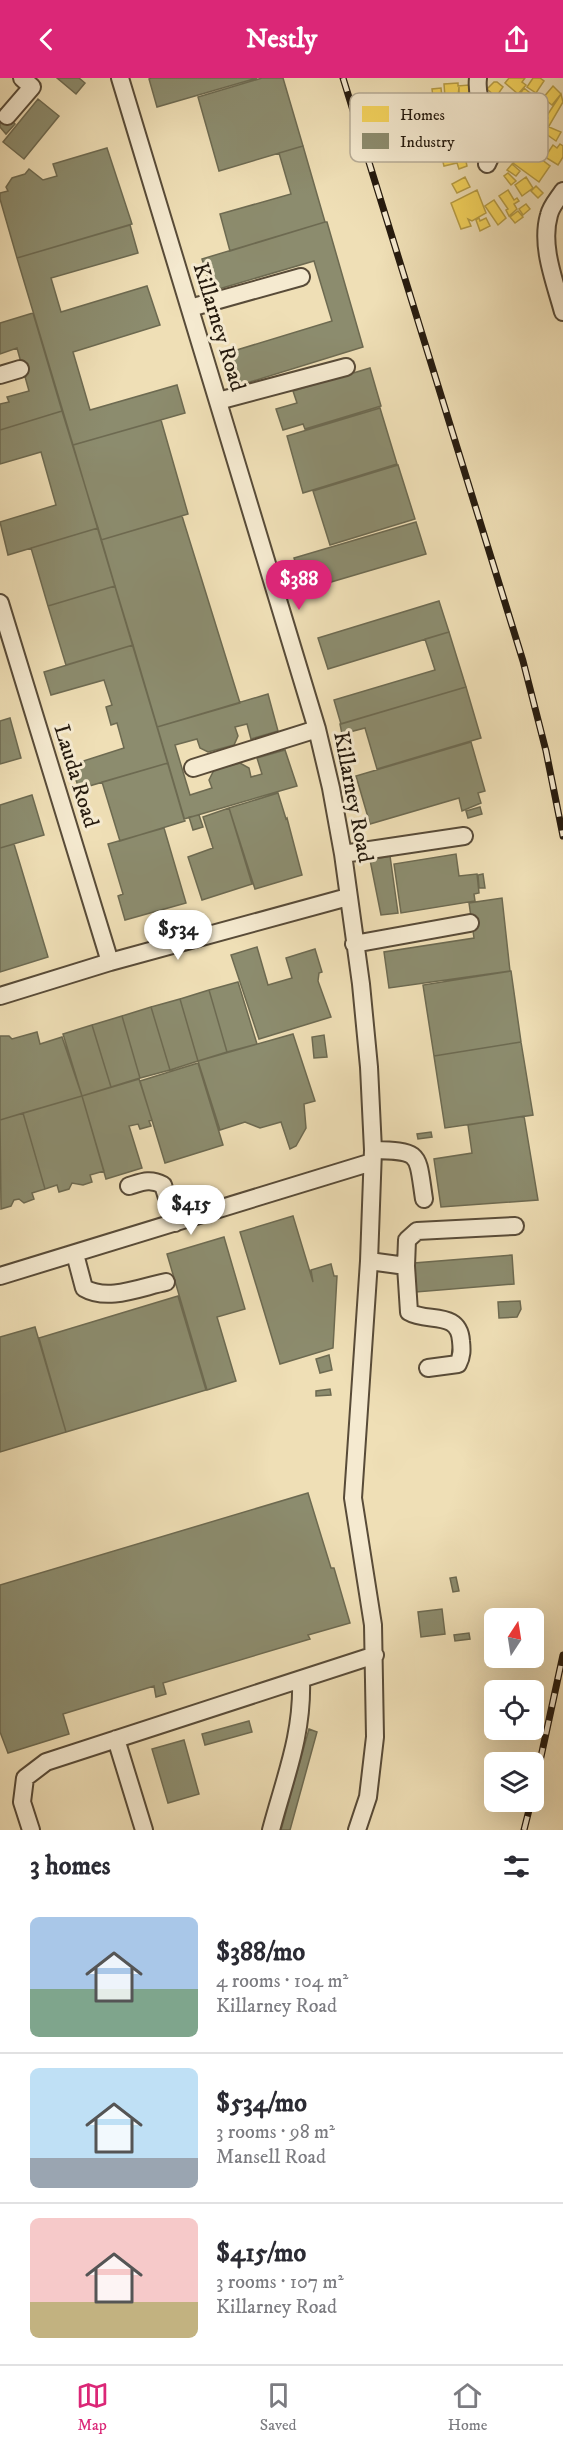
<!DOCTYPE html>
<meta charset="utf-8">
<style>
:root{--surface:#fff;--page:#f7f7f7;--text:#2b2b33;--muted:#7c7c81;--line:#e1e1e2;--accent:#db2777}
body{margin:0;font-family:"IM FELL DW Pica",serif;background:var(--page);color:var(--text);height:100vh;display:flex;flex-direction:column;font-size:22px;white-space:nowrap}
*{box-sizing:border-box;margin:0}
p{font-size:20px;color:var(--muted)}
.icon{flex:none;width:33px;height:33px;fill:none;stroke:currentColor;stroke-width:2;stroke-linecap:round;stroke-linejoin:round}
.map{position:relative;height:1752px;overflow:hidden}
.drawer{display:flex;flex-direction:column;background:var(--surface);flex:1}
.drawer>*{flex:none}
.needle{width:39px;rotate:12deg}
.tools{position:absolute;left:484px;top:1530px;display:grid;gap:12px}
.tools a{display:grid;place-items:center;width:60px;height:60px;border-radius:9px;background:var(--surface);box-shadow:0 6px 24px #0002;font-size:30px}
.price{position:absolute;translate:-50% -51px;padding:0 14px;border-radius:21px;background:#fff;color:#222;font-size:20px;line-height:39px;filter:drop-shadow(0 2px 3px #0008)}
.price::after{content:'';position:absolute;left:50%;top:36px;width:18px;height:14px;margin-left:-9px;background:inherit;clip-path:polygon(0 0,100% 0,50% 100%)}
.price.current{background:var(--accent);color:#fff}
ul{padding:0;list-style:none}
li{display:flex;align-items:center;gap:18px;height:150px;padding:0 30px}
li+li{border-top:2px solid var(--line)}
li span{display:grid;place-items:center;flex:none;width:168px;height:120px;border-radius:9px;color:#555}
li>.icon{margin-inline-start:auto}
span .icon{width:72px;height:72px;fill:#fffc;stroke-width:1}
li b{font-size:26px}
h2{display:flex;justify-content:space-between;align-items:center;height:72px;padding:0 30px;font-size:26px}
header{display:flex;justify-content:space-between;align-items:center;height:78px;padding:0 30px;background:var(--accent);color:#fff;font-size:27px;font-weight:800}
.tab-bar{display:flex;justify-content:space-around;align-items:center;height:84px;border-top:2px solid var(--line);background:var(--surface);font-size:16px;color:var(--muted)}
.tab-bar a{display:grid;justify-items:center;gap:3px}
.tab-bar .current{color:var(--accent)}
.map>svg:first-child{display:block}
.homes{fill:#f6d55c;stroke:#b79d45;stroke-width:1.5}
.industry{fill:#8c8c6e;stroke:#6d6a51;stroke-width:1.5}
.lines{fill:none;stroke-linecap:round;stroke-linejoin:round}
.minor-casing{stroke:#584b38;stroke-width:20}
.minor{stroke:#f5ead0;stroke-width:16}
.rail-casing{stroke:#251a0e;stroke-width:7}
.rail{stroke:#f5ead0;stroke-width:4.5;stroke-dasharray:14;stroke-linecap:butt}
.labels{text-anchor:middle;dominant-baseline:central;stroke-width:6;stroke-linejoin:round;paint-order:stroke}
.street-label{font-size:22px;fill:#251a0e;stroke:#f5ead0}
.key{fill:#f5ead0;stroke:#b7ac96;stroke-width:1.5}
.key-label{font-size:16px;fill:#251a0e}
</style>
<header><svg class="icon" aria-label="back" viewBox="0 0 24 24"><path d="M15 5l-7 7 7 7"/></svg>Nestly<svg class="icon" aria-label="share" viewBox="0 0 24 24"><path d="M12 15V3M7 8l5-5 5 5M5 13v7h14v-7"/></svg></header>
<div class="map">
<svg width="563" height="1752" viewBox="0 0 563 1752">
<rect width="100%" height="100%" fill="#efdfb6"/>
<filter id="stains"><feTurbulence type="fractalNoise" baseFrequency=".00333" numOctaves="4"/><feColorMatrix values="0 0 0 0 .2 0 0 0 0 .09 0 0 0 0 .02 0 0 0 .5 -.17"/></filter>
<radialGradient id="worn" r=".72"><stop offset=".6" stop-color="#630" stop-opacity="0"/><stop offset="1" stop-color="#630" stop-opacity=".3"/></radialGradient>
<path class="homes" d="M509 0H525L522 4 526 7 518 16 505 5Z
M533 0H540L544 3 536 15 527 9Z
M494 4H497L503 9 496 19 487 11Z
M458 5V8L469 7 471 17 459 19V9L458 19H445L444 6Z
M553 8 561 16 552 27 543 20Z
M441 10 442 19H433L432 11Z
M524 10 535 19 531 25 520 16Z
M561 16 563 24 549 48 545 46 548 40 546 39Z
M542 46 561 54 556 63 539 51Z
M560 66 563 68V79L558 87 545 79 553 67 557 70Z
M524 68 550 88 539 104 513 85Z
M456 76 458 81 465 79 467 88 459 91 457 85 444 88 442 80Z
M512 86 520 93 516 98 507 92Z
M508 95 516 103 511 107 504 98Z
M465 99 470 109 457 115 452 106Z
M526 99 533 110 522 118 515 107Z
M536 108 543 115 538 120 531 113Z
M477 112 486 135 472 143 468 141 471 148 461 151 451 125Z
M508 112 514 122 517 120 519 123 514 126 517 131 509 138 506 132 508 131 499 118Z
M494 122 506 140 498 147 485 128Z
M526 126 530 131 523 137 519 131Z
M518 133 523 139 515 145 510 139Z
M479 140 480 143 486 140 490 148 480 153 476 142Z"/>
<path class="industry" d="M57 0H79L85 5 76 16Z
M151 0H257L157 29 149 1Z
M262 0H283L303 68 219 93 198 19Z
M38 21 59 38 24 81 3 64Z
M0 31 15 46 6 56 0 49Z
M303 68 325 144 230 173 220 136 291 116 279 75Z
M107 70 132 146 17 180 0 121V115L8 113 6 109 12 100 25 96 29 91 43 102 57 98 53 86Z
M325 144H327L363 269 240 307 230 274 332 243 314 183 212 213 202 181Z
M130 147 138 175 51 200 61 234 147 208 160 247 73 274 90 332 177 307 185 335 73 367 17 180Z
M33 235 62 333 0 352V326L9 324 7 319 29 313 17 270 0 276V245Z
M370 290 381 328 305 351 303 346 283 352 276 331 297 325 293 313Z
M380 330 397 386 303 415 287 358Z
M62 333 98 450 8 477 0 444 56 427 41 374 0 386V352Z
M161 342 188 436 101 462 73 367Z
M398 387 415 441 330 467 313 413Z
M182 438 240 625 157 649 101 462Z
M416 444 426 476 304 512 294 480Z
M98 450 115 508 48 528 31 470Z
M115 508 133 567 66 587 48 528Z
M439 523 449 554 328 591 318 560Z
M449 554 466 609 341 646 334 622 435 592 425 561Z
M133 567 168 685 79 711 71 687 124 670 117 645 111 647 106 629 112 627 104 602 51 617 44 594Z
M466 609 481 660 377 691 365 650 342 656 340 646Z
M268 616 278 653 251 661 247 646 235 649 238 658 234 667 208 674 200 670 197 661 175 667 190 717 212 710 209 702 214 692 240 685 249 690 251 699 262 696 257 680 285 672 297 708 184 741 157 649Z
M10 640 21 680 0 686V643Z
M471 664 485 713 478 715 481 725 462 733 459 720 370 746 356 698Z
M168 685 185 743 120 763 102 704Z
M278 715 286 741 287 740 302 797 255 811 229 730Z
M32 717 44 757 0 770V727Z
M480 729 482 736 468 740 466 733Z
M229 730 252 806 202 822 188 779 213 770 203 739Z
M199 737 203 749 193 752 189 739Z
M164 750 186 825 125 842 118 818 123 816 108 766Z
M14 766 48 879 0 894V770Z
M456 776 459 798 477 796 479 815 474 816 475 823 401 835 394 786Z
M390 778 398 835 381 837 370 782Z
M483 796 485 810H479L478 797Z
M502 820 510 893 389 910 384 874 474 860 469 825Z
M257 869 268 907 292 900 286 880 315 871 322 894 319 895 318 903 331 939 259 961 231 877Z
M511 893 521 964 434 978 423 907Z
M238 904 257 966 227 974 209 912Z
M209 912 227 974 198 983 180 921Z
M180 921 198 983 170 992 151 929Z
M151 929 170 992 140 1000 122 938Z
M122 938 140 1000 111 1009 92 947Z
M92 947 111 1009 82 1018 63 956Z
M37 954 40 966 62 959 82 1018 0 1042V958H9L12 961Z
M293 956 315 1023 304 1026 306 1050 296 1068 290 1071 281 1044 260 1050 245 1044 220 1052 198 983Z
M324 957 327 979 314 980 312 959Z
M521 964 533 1037 445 1050 434 978Z
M198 985 223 1067 165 1085 140 1003Z
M139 1001 152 1042 149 1043 151 1048 140 1051 138 1046 129 1048 142 1090 106 1101 82 1018Z
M82 1018 104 1093 90 1097 92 1104 83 1107 72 1105 69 1111 59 1114 57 1107 45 1111 23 1035Z
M23 1035 45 1111 32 1115 34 1121 24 1125 19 1121 14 1122 11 1128 1 1131 0 1042Z
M524 1038 538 1122 441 1129 434 1081 472 1075 468 1047Z
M431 1054 432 1059 418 1061 417 1056Z
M293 1138 313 1204 311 1192 331 1186 334 1198H337L333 1270 280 1286 240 1154Z
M224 1159 245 1231 217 1239 236 1303 207 1312 167 1176Z
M512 1177 514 1206 416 1214 414 1185Z
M178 1218 206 1312 66 1354 39 1260Z
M520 1223 521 1231 517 1239 499 1240 498 1224Z
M35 1249 66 1354 0 1374V1259Z
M329 1277 332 1292 320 1295 316 1281Z
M330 1311 331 1317 316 1318V1313Z
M308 1415 331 1490H334L350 1545 308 1557 310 1561 163 1605 166 1616 156 1619 154 1608 63 1636 69 1656 8 1675 0 1654V1507Z
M456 1499 459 1513 453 1514 450 1500Z
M442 1531 445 1556 421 1559 418 1534Z
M469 1555 470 1561 455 1563 454 1557Z
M249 1643 252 1654 205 1667 202 1656Z
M309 1651 317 1654 290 1752H281Z
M184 1662 199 1716 168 1725 152 1671Z"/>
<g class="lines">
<g class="minor-casing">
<path id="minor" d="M120 0 317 651 331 710 343 776 361 906 369 989 373 1072 369 1183 353 1420 373 1547 375 1659 368 1719 357 1752
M478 0C474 35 506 50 487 86
M7 38 32 9 22 0
M563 113C558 121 551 128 549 137 540 168 555 204 563 234
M190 230 301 199
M0 297 20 291
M218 323 346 289
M0 525 110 884
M193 690 317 651
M343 776 464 758
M354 866 470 845
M0 918 110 884 348 819
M373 1072C422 1073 417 1075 424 1121
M129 1108C142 1104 150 1100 163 1107L175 1145
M75 1176 84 1210C108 1224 141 1209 166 1204
M369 1183 406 1188 409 1234C427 1245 459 1232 461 1263 462 1272 462 1278 458 1286L428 1290
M406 1188 407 1162 417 1153 515 1148
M0 1198 372 1084
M116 1661 144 1752
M31 1752 22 1724 25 1700 46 1684 375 1577
M271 1752C285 1699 303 1657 301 1601"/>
</g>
<use href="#minor" class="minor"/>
<g class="rail-casing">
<path id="rail" d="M343 0 523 583 546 673 563 758
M534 1711 563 1577
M524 1752 531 1724"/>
</g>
<use href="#rail" class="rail"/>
</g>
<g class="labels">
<g class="street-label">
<text transform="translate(219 249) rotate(73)">Killarney Road</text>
<text transform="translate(76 698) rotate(73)">Lauda Road</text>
<text transform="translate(353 719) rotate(79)">Killarney Road</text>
</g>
</g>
<rect x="350" y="15" width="198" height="69" rx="9" class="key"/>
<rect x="362" y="28" width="27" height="16" fill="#f6d55c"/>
<rect x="362" y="55" width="27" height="16" fill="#8c8c6e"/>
<g class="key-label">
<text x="400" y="42">Homes</text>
<text x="400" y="69">Industry</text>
</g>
<rect width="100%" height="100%" filter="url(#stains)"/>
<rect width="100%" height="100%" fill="url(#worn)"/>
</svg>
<div class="tools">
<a><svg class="needle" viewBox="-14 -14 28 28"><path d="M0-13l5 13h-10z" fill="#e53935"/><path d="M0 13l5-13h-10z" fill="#7c7c81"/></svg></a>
<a><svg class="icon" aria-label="locate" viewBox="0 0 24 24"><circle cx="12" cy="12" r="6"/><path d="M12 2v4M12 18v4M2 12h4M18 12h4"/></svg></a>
<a><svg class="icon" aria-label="layers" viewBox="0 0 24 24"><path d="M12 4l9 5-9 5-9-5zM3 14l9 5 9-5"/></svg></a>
</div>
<b class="price current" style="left:299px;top:533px">$388</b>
<b class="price" style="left:178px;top:883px">$534</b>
<b class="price" style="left:191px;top:1158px">$415</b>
</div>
<section class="drawer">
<h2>3 homes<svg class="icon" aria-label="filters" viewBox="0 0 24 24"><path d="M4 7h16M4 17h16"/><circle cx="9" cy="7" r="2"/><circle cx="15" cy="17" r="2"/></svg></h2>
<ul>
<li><span style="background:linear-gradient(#a9c7e8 60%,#7fa58c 0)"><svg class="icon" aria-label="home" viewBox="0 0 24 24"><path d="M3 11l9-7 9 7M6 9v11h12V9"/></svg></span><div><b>$388/mo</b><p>4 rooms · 104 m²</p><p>Killarney Road</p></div></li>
<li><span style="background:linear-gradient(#bfe0f5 75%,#9aa5b1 0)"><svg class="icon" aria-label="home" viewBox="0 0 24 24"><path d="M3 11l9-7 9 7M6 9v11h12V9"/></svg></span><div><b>$534/mo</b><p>3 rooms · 98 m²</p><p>Mansell Road</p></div></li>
<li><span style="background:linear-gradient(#f6c9c9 70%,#c2b280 0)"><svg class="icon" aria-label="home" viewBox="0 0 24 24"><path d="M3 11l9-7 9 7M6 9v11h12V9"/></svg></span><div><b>$415/mo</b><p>3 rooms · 107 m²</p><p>Killarney Road</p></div></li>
</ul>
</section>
<nav class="tab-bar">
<a class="current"><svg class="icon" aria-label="map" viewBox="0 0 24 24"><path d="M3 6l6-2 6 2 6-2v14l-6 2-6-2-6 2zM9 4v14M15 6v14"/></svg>Map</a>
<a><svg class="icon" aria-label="saved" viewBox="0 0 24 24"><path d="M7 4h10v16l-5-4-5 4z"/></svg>Saved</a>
<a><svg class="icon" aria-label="home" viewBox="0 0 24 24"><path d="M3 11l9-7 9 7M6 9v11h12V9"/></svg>Home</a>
</nav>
